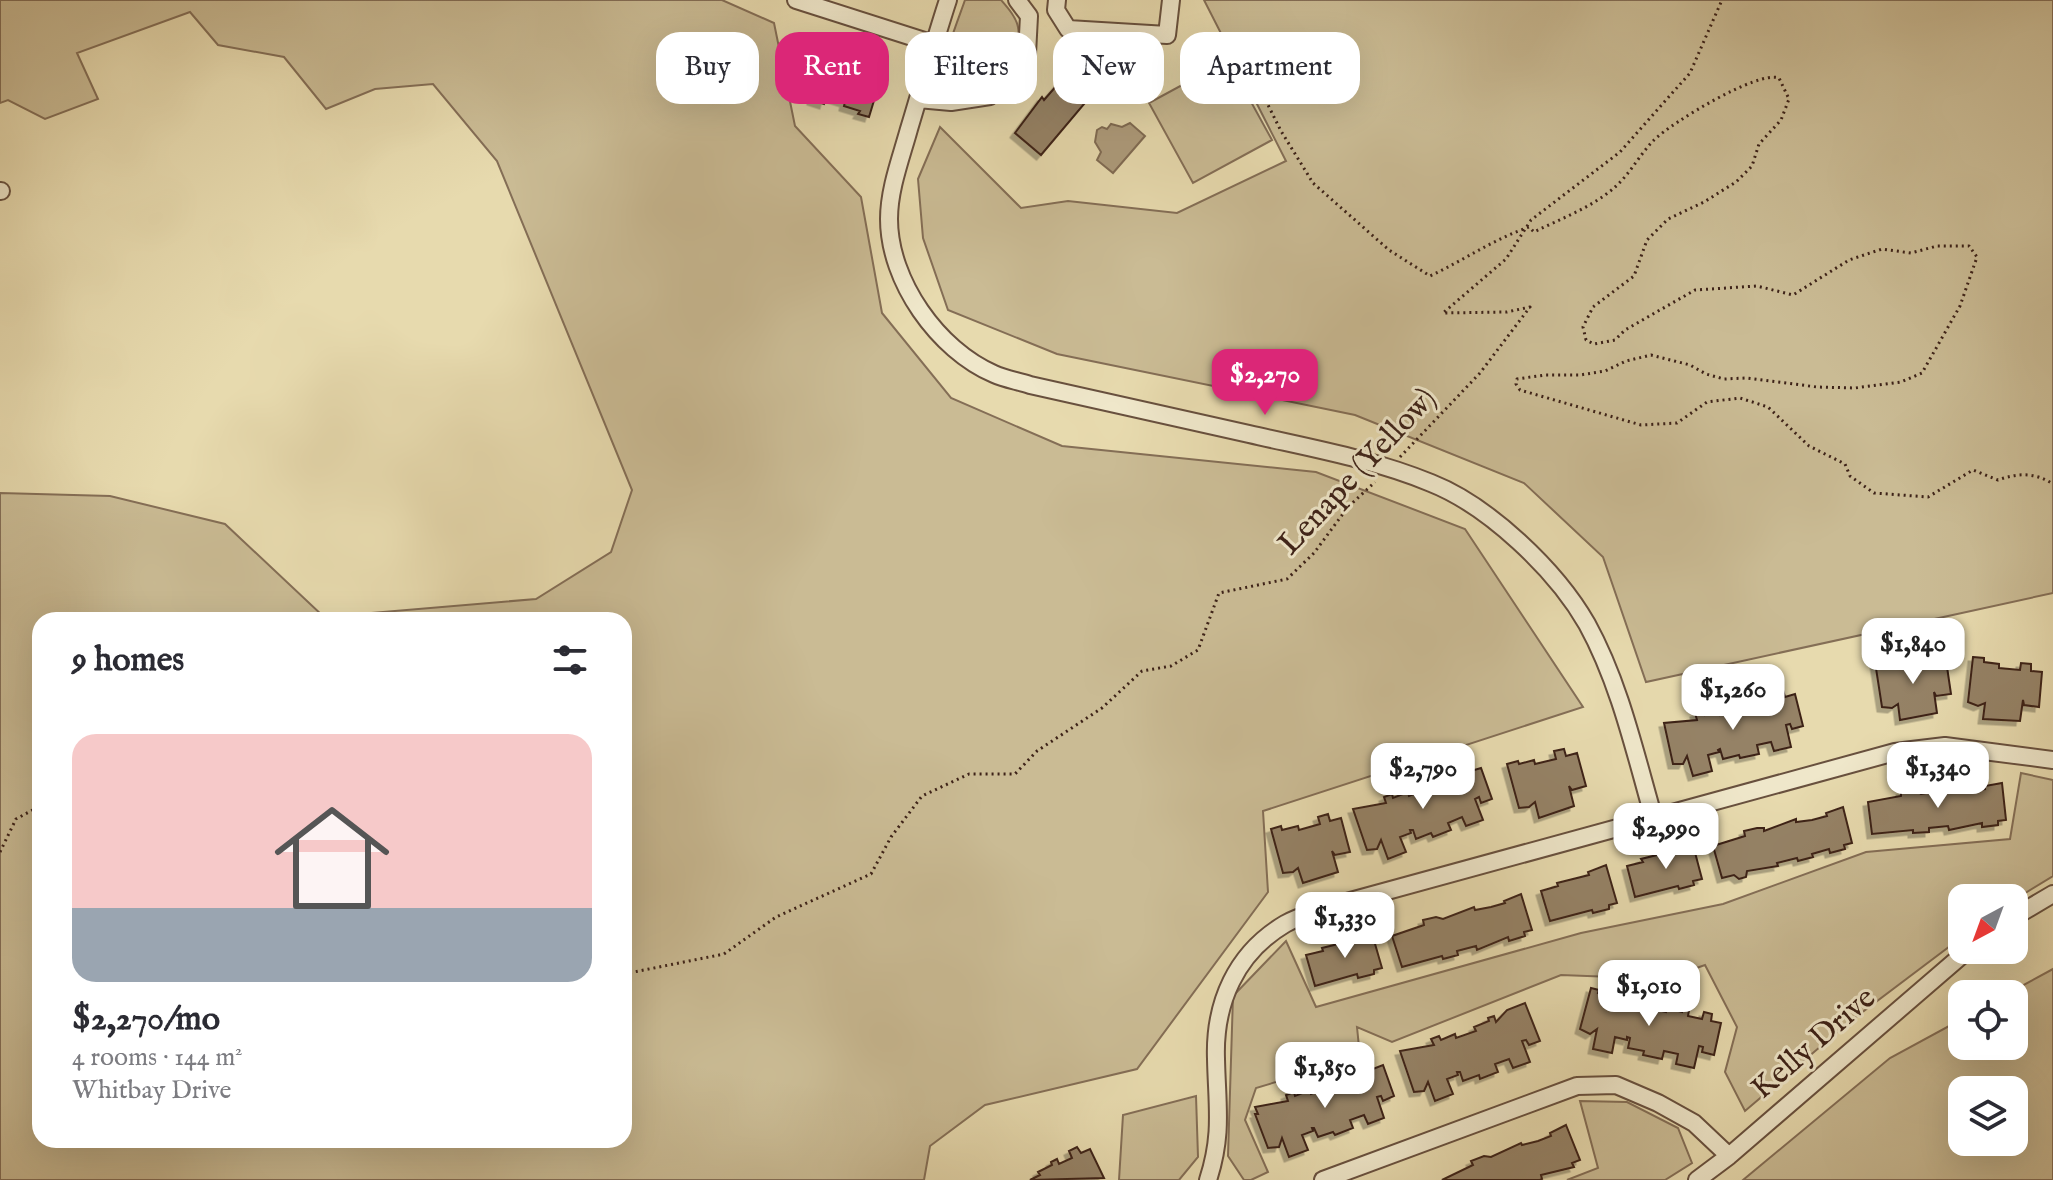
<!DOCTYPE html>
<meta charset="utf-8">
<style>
:root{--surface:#fff;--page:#f7f7f7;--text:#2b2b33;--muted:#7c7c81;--accent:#db2777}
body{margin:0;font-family:"IM FELL English",serif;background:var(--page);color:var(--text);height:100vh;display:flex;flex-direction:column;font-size:30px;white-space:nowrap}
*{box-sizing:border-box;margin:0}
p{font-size:26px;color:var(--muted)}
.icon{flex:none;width:44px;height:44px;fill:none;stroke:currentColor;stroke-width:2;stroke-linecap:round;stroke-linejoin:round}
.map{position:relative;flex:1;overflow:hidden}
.details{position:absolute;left:32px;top:612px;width:600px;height:536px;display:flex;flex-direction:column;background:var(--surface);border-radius:24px;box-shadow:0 8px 32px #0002}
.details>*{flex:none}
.banner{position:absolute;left:656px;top:32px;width:760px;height:72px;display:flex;gap:16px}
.needle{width:52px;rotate:221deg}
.controls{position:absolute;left:1948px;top:884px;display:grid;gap:16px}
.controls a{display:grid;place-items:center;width:80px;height:80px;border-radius:16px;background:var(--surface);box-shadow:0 8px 32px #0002;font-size:40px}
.price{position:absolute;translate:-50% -68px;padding:0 18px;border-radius:16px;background:#fff;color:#222;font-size:26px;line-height:52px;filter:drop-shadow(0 2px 4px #0008)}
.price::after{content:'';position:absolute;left:50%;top:48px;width:24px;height:18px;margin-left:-12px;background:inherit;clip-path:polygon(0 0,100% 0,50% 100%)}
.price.current{background:var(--accent);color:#fff}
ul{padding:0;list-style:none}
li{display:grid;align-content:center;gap:16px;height:424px;padding:0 40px}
li span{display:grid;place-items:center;height:248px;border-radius:24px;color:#555}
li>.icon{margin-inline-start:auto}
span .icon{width:144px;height:144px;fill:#fffc;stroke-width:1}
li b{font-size:34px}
h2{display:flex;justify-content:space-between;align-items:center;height:96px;padding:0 40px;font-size:34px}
.pill{padding:0 28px;border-radius:24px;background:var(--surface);box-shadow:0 8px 32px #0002;font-size:28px;line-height:72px}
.pill.current{background:var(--accent);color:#fff}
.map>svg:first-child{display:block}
.green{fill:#cabb94;stroke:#846e56;stroke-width:2;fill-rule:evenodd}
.water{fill:#ad9b7b;stroke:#806b53;stroke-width:2}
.building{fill:#958266;stroke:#3d2218;stroke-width:2;filter:url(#shadow)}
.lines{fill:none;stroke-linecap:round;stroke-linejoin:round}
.minor-casing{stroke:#68503e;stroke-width:20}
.path{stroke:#3d2218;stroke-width:3;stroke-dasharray:2 4;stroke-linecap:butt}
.minor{stroke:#efe7ca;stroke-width:16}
.labels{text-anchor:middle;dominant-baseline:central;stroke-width:6;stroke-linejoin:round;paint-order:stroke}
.street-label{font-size:32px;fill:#3d2218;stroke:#efe7ca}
</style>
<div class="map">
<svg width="2053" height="1180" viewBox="0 0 2053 1180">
<defs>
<filter id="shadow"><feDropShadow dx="-4.5" dy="4.5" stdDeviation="0" flood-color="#0004"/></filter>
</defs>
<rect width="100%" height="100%" fill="#e7daae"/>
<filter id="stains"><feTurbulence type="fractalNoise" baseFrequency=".0025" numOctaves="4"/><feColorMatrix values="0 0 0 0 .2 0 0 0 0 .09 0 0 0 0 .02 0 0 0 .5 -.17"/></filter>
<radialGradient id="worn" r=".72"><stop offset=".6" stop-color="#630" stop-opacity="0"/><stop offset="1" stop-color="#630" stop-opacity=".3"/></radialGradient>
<path class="green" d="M0 0H722L774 23 795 126 861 197 882 313 951 398 1062 446 1316 472 1465 529 1583 707 1263 811 1268 892 1137 1069 985 1105 930 1146 924 1180H0V493L110 496 225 524 324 617 536 599 611 552 632 490 497 161 433 84 375 89 326 109 284 57 218 45 190 12 77 53 98 99 45 119 8 100 0 103ZM40 620H624V1140H40Z
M965 0H1001C1008 8 1016 17 1018 27 1023 54 993 82 971 92 964 96 953 94 945 95 934 76 958 21 965 0Z
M1204 0H2053V593L1646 682 1603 557 1524 483 1355 415 1057 354 948 310 923 238 918 179 940 127 1021 208 1068 201 1177 213 1286 161Z
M1228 60 1272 140 1193 183 1149 103Z
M2021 773 2053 780V876L2014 900 1962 898V937L1848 1023 1745 1111 1725 1072 1737 1027 1705 965 1665 979 1561 975 1392 1042 1357 1027 1360 1057 1256 1088 1245 1120 1268 1172 1251 1180H1244L1228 1156 1233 996 1286 941 1316 1007 1581 933 1723 904 1866 852 2010 839Z
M2053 969V1180H1743L1890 1058 1962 1019V1046H2014V994H2007ZM1962 1090H2014V1142H1962Z
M1196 1096 1198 1157 1179 1180H1119L1123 1115Z
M1580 1101 1627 1102 1678 1128 1692 1163 1665 1180H1567L1598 1168Z"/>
<path class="water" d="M1130 123 1145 136 1113 173 1097 160 1101 152 1095 142 1097 130 1102 127 1107 129 1111 124 1122 127Z"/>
<path class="building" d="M835 46 871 54 866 70 881 71 882 74 869 117 858 114 860 111 844 106 845 102 826 96 824 104 812 100 814 94 804 90 814 57 828 61 829 66Z
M1064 77 1090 97 1041 155 1015 133 1042 97 1044 100Z
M1933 655 1934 662 1946 660 1951 694 1936 696 1934 692 1937 713 1900 720 1898 704 1892 708 1882 707 1875 662 1886 661V665L1902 662 1903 667 1924 664 1923 656Z
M1973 657 1984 658V662L1999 664V668L2020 670 2021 663 2031 664V671L2042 672 2039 707 2024 705 2023 700 2020 721 1983 719 1985 703 1978 706 1968 702Z
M1783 690 1785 697 1795 694 1803 726 1792 729 1790 724 1786 725 1791 747 1774 751 1771 742 1757 745 1759 754 1740 758 1739 755 1723 759 1720 749 1718 750 1719 752 1708 755 1712 771 1693 776 1687 756 1683 764H1673L1664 723 1697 720 1695 713 1704 711 1705 715 1720 711V715L1741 710 1740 706 1755 702 1754 699 1760 697 1762 703 1776 699 1774 692Z
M1564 749 1566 756 1577 753 1586 786 1572 790 1569 786 1574 806 1539 818 1535 802 1529 807 1519 808 1507 764 1518 761 1519 764 1534 760 1535 764 1556 759 1554 751Z
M1469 765 1471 771 1481 768 1492 799 1481 803 1479 797 1475 799 1483 820 1466 826 1462 817 1448 823 1451 830 1433 837 1431 833 1416 839 1413 830H1410L1411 833 1400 837 1406 852 1388 859 1381 840 1377 849 1367 850 1353 809 1386 803 1384 797 1392 794 1393 798 1408 792 1409 796 1429 788 1427 785 1442 779 1441 776 1447 774 1449 780 1463 774 1460 768Z
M2002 783 2006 820 1998 821V825L1982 827V823L1949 830 1948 826 1929 828V832L1913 833V830L1872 834 1868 802 1901 796V791L1915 790 1921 794 1954 788V790L1970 791 1985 789V786Z
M1843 807 1852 843 1844 845 1845 849 1830 853 1829 849 1812 854 1813 857 1798 861 1797 858 1777 863 1778 866 1747 871 1746 877 1739 879 1734 875 1722 878 1713 846 1745 836 1744 831 1757 828H1764V831L1796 819V822L1812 820 1827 816 1826 813Z
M1328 814 1330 821 1341 818 1350 852 1335 855 1332 851 1338 872 1303 883 1298 868 1293 872 1283 873 1271 829 1281 826 1282 830 1298 826 1299 830 1320 824 1318 817Z
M1692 841 1702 879 1693 881 1694 885 1679 889 1678 886 1635 897 1627 866 1643 862 1641 859 1673 851 1679 845Z
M1606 865 1617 903 1609 905V909L1593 913 1592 910 1550 921 1541 891 1558 886 1557 883 1589 875 1588 872Z
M1521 894 1532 930 1524 932 1525 936 1509 941 1508 937 1477 950 1476 946 1457 951 1458 955 1443 959 1442 956 1402 967 1392 936 1424 925 1423 920 1436 917 1443 919 1474 907 1475 910 1491 907 1505 903 1504 901Z
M1371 930 1382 968 1374 970V974L1358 978 1357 974 1315 986 1306 955 1323 951 1322 948 1354 940 1353 937Z
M1591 988 1599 990 1598 993 1614 997 1613 1000 1622 1002 1624 995 1632 997 1631 1000 1646 1004 1645 1007 1666 1012 1667 1008 1682 1012V1008L1689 1010 1688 1016 1702 1019 1704 1012 1712 1014 1711 1021 1721 1023 1714 1055 1702 1052 1703 1047 1699 1046 1694 1068 1676 1064 1678 1054 1664 1051 1662 1059 1643 1055 1644 1051 1628 1048 1630 1038 1627 1037V1040L1615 1037 1612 1053 1593 1049 1597 1029 1590 1034 1580 1029Z
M1525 1003 1540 1041 1529 1045 1526 1040 1522 1041 1530 1062 1513 1068 1509 1059 1495 1064 1498 1072 1480 1079 1479 1075 1463 1081 1460 1072H1457L1458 1075 1447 1079 1453 1094 1435 1101 1428 1082 1424 1091 1414 1092 1400 1051 1434 1045 1431 1039 1439 1036 1441 1040 1455 1034 1456 1038 1476 1031 1474 1027 1489 1021 1488 1018 1494 1016 1496 1022 1507 1010Z
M1370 1063 1373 1069 1383 1065 1394 1096 1383 1101 1381 1096 1377 1097 1384 1118 1368 1124 1364 1115 1350 1120 1353 1128 1335 1135 1333 1132 1318 1137 1314 1128H1312L1313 1131 1302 1135 1308 1150 1289 1157 1282 1138 1279 1147 1268 1148 1255 1114H1258L1255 1107 1288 1101 1286 1095 1294 1092 1295 1096 1310 1090 1311 1094 1331 1086 1329 1083 1344 1078 1342 1074 1349 1072 1351 1078 1364 1073 1362 1066Z
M1566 1125 1580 1160 1572 1163 1574 1167 1541 1175 1542 1179 1540 1180H1442L1473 1165 1471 1161 1484 1156 1491 1157 1521 1143 1522 1145 1538 1141 1551 1136 1550 1133Z
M1077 1147 1081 1153 1090 1149 1104 1178 1030 1180 1040 1175 1038 1172 1052 1165 1051 1162 1057 1159 1059 1164 1072 1158 1069 1151Z"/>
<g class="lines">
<g class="minor-casing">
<path id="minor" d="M796 0 934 44
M948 0C934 43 922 86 909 129 901 158 889 189 889 219 889 281 938 350 994 374 1005 379 1018 381 1030 385 1103 401 1176 418 1249 434 1310 448 1373 459 1431 483 1489 506 1556 570 1587 624 1620 684 1635 753 1654 819
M1057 0 1056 10 1068 29 1167 35 1171 0
M918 99 951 102 990 96 1027 54 1029 16 1017 0
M0 191H1
M2014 917 2053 894
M1208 1180C1223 1134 1217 1106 1216 1059 1214 1003 1236 953 1285 924 1297 917 1312 913 1325 908L1895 752 1945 746 2053 760
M1323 1180 1577 1086 1616 1085 1658 1103 1694 1123 1729 1156
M1697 1180 1729 1156 1968 950"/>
</g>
<path class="path" d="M1236 41 1281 131 1313 183 1389 250 1430 276C1464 260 1494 239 1529 227L1534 232C1560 219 1593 207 1615 187 1630 174 1640 154 1654 140 1671 123 1758 70 1779 78L1789 99 1781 120 1759 144 1752 166 1736 182 1704 202 1668 219 1647 240 1634 276 1593 307 1583 327 1586 340 1594 344 1615 340 1625 330 1695 290 1757 286 1793 295 1849 260 1882 249 1911 253 1937 246H1969L1977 257 1960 306 1922 373 1901 382 1855 388 1817 387 1746 378 1724 379 1706 374 1690 365 1651 355 1626 361 1605 371 1580 375H1545L1517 379 1516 384 1520 390 1641 425 1677 423 1707 402 1740 398 1768 407 1809 446 1845 464 1850 476 1874 493 1928 497 1973 470 1998 480C2017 473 2035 472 2053 484
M1400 457 1480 373 1530 307 1507 312 1443 313 1506 259 1531 220 1620 152 1690 73 1722 0
M0 852 16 819 40 806
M624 974 724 954 776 917 871 874 891 837 922 796 969 774H1015L1037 751 1102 708 1142 671 1171 666 1198 650 1219 593 1287 579 1314 553 1348 507 1375 482"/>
<use href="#minor" class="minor"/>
</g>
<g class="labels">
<g class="street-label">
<text transform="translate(1358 472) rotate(-47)">Lenape (Yellow)</text>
<text transform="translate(1814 1044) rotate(-41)">Kelly Drive</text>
</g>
</g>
<rect width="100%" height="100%" filter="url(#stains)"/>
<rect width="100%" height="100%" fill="url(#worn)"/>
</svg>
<div class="controls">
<a><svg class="needle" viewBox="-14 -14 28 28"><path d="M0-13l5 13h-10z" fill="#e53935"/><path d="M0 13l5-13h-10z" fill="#7c7c81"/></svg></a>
<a><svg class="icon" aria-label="locate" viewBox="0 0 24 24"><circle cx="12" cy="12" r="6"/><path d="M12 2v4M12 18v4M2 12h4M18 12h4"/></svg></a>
<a><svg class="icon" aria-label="layers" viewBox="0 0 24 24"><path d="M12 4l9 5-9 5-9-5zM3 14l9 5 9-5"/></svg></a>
</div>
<b class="price current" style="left:1265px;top:417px">$2,270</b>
<b class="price" style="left:1913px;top:686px">$1,840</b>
<b class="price" style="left:1733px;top:732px">$1,260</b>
<b class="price" style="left:1938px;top:810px">$1,340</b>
<b class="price" style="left:1423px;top:811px">$2,790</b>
<b class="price" style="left:1666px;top:871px">$2,990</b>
<b class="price" style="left:1345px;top:960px">$1,330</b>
<b class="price" style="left:1649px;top:1028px">$1,010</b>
<b class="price" style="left:1325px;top:1110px">$1,850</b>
<div class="banner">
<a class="pill">Buy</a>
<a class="pill current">Rent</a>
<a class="pill">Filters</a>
<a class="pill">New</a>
<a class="pill">Apartment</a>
</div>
<section class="details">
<h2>9 homes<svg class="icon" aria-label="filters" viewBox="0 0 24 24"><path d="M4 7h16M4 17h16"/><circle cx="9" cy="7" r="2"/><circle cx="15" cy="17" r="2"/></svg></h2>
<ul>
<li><span style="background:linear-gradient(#f6c9c9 70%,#9aa5b1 0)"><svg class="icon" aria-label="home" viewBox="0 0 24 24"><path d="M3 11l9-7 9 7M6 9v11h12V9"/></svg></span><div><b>$2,270/mo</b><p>4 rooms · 144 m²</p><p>Whitbay Drive</p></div></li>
</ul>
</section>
</div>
